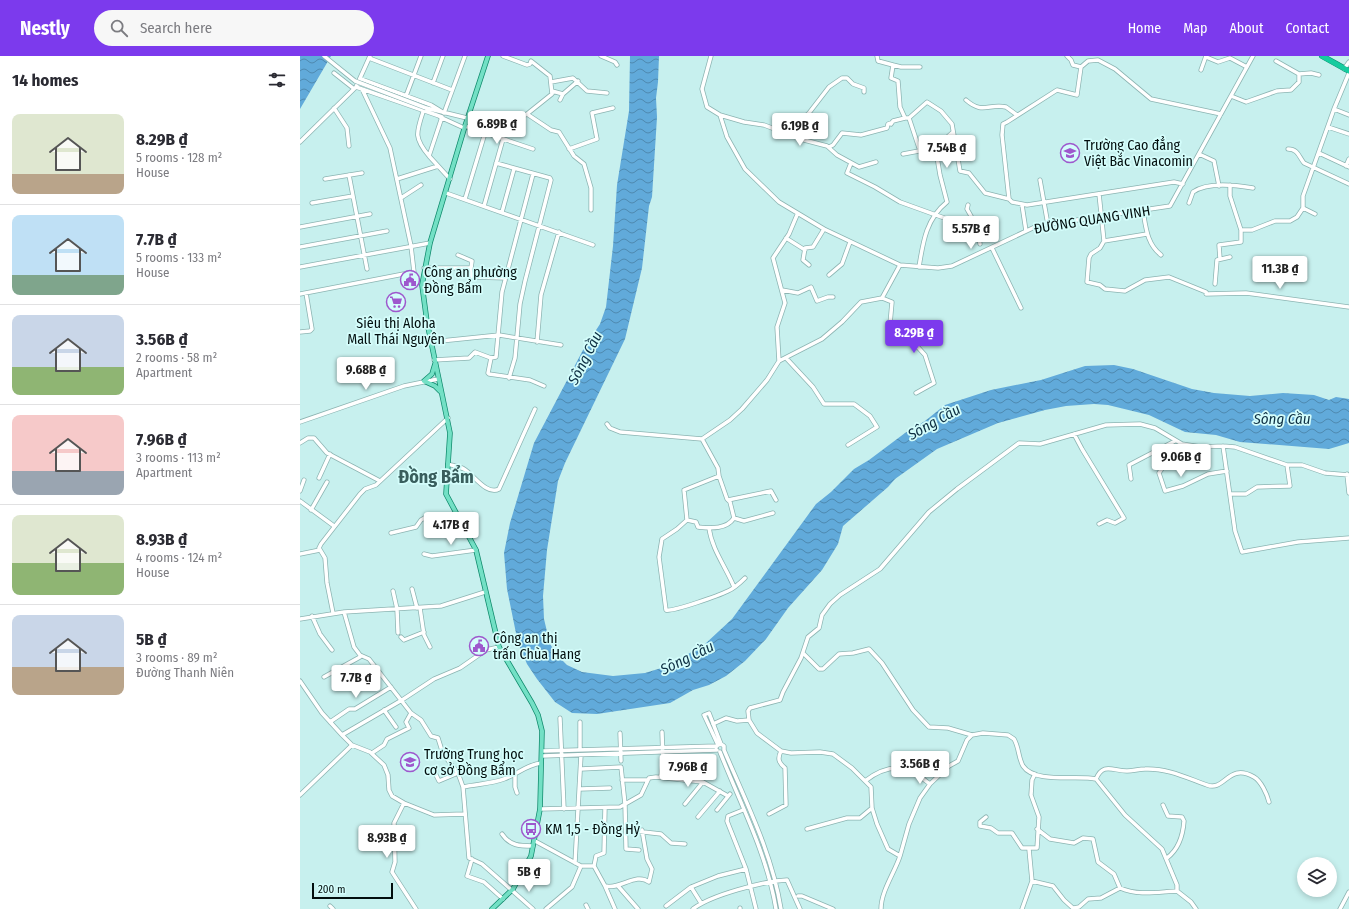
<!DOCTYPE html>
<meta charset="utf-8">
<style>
:root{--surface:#fff;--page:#f7f7f7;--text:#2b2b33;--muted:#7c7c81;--line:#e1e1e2;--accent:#7c3aed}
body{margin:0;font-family:"Fira Sans Condensed",sans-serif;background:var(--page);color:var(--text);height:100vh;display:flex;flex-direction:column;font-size:15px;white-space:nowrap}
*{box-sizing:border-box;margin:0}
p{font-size:13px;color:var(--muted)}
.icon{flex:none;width:22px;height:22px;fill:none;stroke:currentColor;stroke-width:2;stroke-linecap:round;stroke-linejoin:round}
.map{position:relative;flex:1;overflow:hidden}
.side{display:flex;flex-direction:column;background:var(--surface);width:300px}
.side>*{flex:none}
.buttons{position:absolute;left:997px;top:801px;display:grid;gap:8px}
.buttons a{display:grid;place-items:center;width:40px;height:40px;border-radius:50%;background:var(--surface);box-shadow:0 2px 6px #0003;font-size:20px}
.scale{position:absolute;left:12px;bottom:10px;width:81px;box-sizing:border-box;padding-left:4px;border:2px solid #020e0e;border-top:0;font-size:11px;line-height:14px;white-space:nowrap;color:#020e0e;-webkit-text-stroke:3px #d4fdfb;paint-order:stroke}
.price{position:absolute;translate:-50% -34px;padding:0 9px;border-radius:4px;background:#fff;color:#222;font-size:13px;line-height:26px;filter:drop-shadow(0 1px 2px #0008)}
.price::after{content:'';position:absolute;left:50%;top:24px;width:12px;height:9px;margin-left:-6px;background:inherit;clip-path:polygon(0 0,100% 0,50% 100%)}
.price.active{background:var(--accent);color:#fff}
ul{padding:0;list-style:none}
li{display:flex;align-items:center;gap:12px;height:100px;padding:0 12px}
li+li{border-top:1px solid var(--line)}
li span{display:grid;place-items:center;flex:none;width:112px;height:80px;border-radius:8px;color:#555}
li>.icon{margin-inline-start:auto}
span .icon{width:48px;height:48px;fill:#fffc;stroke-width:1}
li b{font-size:17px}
h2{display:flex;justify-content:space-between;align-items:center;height:48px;padding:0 12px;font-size:17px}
header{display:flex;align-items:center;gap:24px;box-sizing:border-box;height:56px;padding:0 20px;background:var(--accent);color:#fff}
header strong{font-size:19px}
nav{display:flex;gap:22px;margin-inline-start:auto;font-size:14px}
.search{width:280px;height:36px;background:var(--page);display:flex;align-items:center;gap:10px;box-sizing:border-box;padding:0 14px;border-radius:22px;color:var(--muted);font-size:15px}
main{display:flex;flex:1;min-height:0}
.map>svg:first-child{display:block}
.water{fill:url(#water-waves)}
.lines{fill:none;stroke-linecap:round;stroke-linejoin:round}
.minor-casing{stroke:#8cb4b2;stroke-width:5}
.major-casing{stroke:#0f8a6c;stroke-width:5.5}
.highway-casing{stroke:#0f8a6c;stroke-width:6}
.minor{stroke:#fff;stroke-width:3.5}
.major{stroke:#73e0c5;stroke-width:4}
.highway{stroke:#16cc9f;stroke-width:5}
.minor-bridge-casing{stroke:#8cb4b2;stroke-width:5;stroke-linecap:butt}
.minor-bridge{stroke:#fff;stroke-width:3.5}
.labels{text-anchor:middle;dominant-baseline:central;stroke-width:3.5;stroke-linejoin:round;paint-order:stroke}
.poi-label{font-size:14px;fill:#020e0e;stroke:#d4fdfb;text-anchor:start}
.street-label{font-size:14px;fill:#020e0e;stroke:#d4fdfb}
.water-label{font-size:15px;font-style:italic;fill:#0d2e42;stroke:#d4fdfb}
.district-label{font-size:18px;font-weight:bold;fill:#395e5d;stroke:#d4fdfb}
</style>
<header>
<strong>Nestly</strong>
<div class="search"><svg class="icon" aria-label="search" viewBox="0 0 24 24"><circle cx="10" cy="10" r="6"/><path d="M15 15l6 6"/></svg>Search here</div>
<nav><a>Home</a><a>Map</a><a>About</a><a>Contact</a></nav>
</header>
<main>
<section class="side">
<h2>14 homes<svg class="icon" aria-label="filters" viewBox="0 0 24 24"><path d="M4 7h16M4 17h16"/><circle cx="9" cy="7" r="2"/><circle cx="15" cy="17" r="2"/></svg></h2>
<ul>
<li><span style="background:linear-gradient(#dfe7d0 75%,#b9a48a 0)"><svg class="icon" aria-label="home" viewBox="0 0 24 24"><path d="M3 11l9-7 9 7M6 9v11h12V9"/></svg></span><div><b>8.29B ₫</b><p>5 rooms · 128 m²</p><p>House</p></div></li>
<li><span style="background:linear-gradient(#bfe0f5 75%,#7fa58c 0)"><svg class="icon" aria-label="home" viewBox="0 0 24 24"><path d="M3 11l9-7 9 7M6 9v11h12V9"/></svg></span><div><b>7.7B ₫</b><p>5 rooms · 133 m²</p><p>House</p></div></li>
<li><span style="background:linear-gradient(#c9d6e8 65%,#8fb573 0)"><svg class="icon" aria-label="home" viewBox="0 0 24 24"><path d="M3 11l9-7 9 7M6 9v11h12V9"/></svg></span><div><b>3.56B ₫</b><p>2 rooms · 58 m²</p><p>Apartment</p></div></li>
<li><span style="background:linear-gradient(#f6c9c9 70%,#9aa5b1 0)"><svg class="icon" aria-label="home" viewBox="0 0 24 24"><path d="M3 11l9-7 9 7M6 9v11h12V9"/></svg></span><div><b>7.96B ₫</b><p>3 rooms · 113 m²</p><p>Apartment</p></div></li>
<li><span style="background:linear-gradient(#dfe7d0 60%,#8fb573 0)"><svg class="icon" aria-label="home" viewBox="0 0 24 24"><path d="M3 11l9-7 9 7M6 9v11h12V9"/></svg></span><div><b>8.93B ₫</b><p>4 rooms · 124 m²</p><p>House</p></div></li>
<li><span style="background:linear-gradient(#c9d6e8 65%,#b9a48a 0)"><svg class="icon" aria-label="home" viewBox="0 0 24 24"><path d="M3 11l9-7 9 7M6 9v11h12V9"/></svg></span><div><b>5B ₫</b><p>3 rooms · 89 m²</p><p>Đường Thanh Niên</p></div></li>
</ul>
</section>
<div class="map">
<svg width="1049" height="853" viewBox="0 0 1049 853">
<defs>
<pattern id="water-waves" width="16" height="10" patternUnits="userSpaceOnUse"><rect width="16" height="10" fill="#61aada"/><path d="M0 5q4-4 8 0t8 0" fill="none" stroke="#4e89af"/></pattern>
</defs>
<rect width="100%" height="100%" fill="#c7f0ee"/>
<path class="water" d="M0 0H31L0 53Z
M330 0H359L358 26 356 42 357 61 352 141 349 150 342 212 325 283 265 407 258 425 247 494 243 540 244 563 250 588 258 600 267 609 282 616 313 620 345 617 368 610 405 588 432 563 516 448 531 436 554 413 569 404 605 377 625 365 645 349 691 334 741 324 785 310 814 309 833 313 892 333 914 337 950 340 983 337 1014 339 1029 344 1036 341 1049 343V387L1029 393 940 386 916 379 885 376 849 359 808 349 794 348 766 350 745 354 698 367 637 393 595 423 588 431 543 470 538 488 522 514 488 552 466 583 445 605 426 620 409 629 393 634 370 647 297 658 272 657 255 646 237 623 227 608 218 587 207 533 204 497 210 467 234 387 283 294 300 268 306 251 313 190 317 129 329 55Z"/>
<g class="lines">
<g class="minor-casing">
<path id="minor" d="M301 0 315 6 317 9
M411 0 402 33 407 51 420 59 427 81 445 113 479 146 524 173 600 209 638 212 652 210 737 170 870 150 953 0
M577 0 578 5 593 9
M767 0 771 4 773 9 781 11
M906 1 918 6 930 2 947 11
M69 2 152 34
M976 5 999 18 1011 17 1019 19
M1044 13 1049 6
M901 14 906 0
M34 17 53 32
M61 23 131 49 144 57 165 0
M251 26 273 22 287 35 307 37
M133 27 143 0
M56 31 142 61 129 100 150 123
M252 35 263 38
M106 40 121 0
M931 40 946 46 977 35 991 34 999 26V18
M260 44 263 38 278 25
M666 44C683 59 689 47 706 51L717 59
M34 52 47 72 49 90
M126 52 167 62
M1034 53 1049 59
M123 56C116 77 114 82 129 100
M227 58 251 74 259 76 274 100 284 108 291 132V154
M420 59 444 66 464 69 504 84 527 90 537 99 559 111 576 106
M140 61 164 72
M609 62 627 46 641 55 652 68 660 115 669 117 685 137 709 143
M609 62H605L600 51 598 25 591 22 593 9 601 11H620
M609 62 620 95
M591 68 593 65 605 62
M165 70 233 93
M1028 71 1049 78
M190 78 227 58 252 38 250 20 231 5 230 8 227 9 203 0
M494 79 499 66 509 57 529 31 542 22H547L553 28 564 32V36
M0 86 56 31 70 0
M529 91 533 89 542 77 561 79 587 72 588 68 591 67
M269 93 297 83 292 57 313 52
M988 93C998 93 999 101 1004 107L1049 128
M1019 97 1049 111
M603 98 635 92 653 76
M899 98 914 105 919 130
M196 107 250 122 251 124 225 225 220 248 215 302 209 322
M551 107 547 117 575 131 600 146 672 172
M1046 110 1049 103
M49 119 67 213
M25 123 62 117
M97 123 138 110
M740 124 748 169
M883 128 874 126 727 149 712 146 709 143 702 79 703 68 707 66 757 34 777 39 781 11 788 5 798 4 815 13 851 43 921 58
M930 129V140L941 174H952L975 165H990L997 161 1003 152
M146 137 293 189
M799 138 804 185 800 192 791 198 789 202 787 226 800 229 805 233 825 235 845 224 869 221 906 236
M101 142 121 129
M165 143 185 77
M12 147 53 140
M889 147 893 136C907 126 936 129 953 132
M668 149 667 153 671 160 672 172 678 176 680 188
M722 149 726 175
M184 150 203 83
M843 155C846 172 847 188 861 199
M202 156 214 113
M1015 158 1003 152V140L1034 53 1049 17
M0 171 70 158
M486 182 505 194
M804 185 847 178
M0 191 87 175
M692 192 721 252
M158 199 172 205 171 212
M920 203 919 189 941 186V174
M509 209 503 204 505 192 513 191 524 173
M0 211 130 187
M619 211C623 186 626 163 647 146L640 119 634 83
M124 212H170L172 221 206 222
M529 219 542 208 550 186
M915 228 917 204 930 201
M482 234 498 237 511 231 517 245 528 241H533
M0 238 114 216 111 190 90 92 62 33
M906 238 946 237 1049 251
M582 242 592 246 590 268 603 283 615 288 625 299 634 327 616 337
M0 276 10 275 12 273 6 237
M131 286 199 279 261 289
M237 286 241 239 259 176
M191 302 188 317 189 318 230 324 244 330
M486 302 513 331 524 348H554L570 360 577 371 548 389
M134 304 169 302 175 296 191 302 196 301 202 236 233 118
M479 305 522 283 542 266 561 246 582 242 600 209
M0 366 104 330 138 323
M307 368 310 372 320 376 402 383 430 364 442 353 467 324 479 305 477 271 485 247 473 202 489 178 497 159
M774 378 782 393 824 462 815 467 807 464 799 468
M0 387 8 382H14L27 397 80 425
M923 390 935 475 942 496 998 486 1049 482
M861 393 863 411 859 417 865 435 883 430 908 418 927 415
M148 408C153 410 159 410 164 413 173 418 187 440 199 433L235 353
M1047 418 1049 437
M419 420 384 434 387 464 377 473 362 483 359 501 366 554C373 556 420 539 428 535 435 532 440 527 445 522
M19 422 30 398
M831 423 829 409 875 385
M0 435 4 424
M931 438H946L957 431 990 430 987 409
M428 444 471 435 476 444
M0 445 34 470
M11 454 27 426
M434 462 444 465 473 457
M387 464 396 466 398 471C410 472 426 474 434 462L430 446 427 443 419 420 418 412 402 383
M409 472C412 494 426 511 434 531
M91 477 116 471 121 464 128 460 138 459 144 462 156 459
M0 498 20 494
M124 498 132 500 176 494
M112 533 117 552
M93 535 97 553 98 577
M120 552 124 579 130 591
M44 556 54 591 60 599 69 603 111 657 121 664 131 680 138 682 143 698 158 717 163 731 169 802 182 808 233 853
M33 557 27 527 25 502 19 492 21 488 60 438 65 433 76 429 148 362
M12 560 20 578 32 594
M0 563 44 556 141 550 185 536
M101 581 104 584 124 576
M503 597 519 613H523L539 598 553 597 569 593 582 607 613 654 629 671 648 672 672 679 683 677 708 679 714 683C719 691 718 701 723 710 735 728 777 719 796 723L825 759 862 793 877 829V835
M24 621 60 601V599
M0 625 22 657 42 679 52 689 70 696 84 709 88 719 89 734 92 740 104 747 134 759 164 758
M84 654 96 671
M260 662 264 753
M449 664 448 655 450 652 480 644 483 636 501 602 508 581 519 572 522 559 530 548 540 539 580 513 629 456 657 433 719 387 740 388 806 369 840 368 855 372 882 388 901 391 923 390 935 391 987 409H1002L1025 417 1049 419
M30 666 49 653H55L91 631
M280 666V694
M413 668 426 662 437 665 449 664 457 677 481 695 491 697 520 696 533 698 552 712 571 731 572 752 577 768 588 793 600 800C595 816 581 835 581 853
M320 677 321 705
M42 679 102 644 134 623 160 612 186 594 199 591
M418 689 404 659 409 657 421 688 424 690V694
M416 691 418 689 421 688
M424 694C446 746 472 797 481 853
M242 695 417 690
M420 696C440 747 467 798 476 853
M72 697 84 689 87 683 109 672 106 666 111 657
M242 700 417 694
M281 713 321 711 325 748 326 793 339 794
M135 717 139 725 158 717
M215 718V731L217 737
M361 721 363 706 362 676
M796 723C803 706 813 715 827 715 833 715 839 713 845 713 867 712 887 722 907 729 925 736 928 706 954 721 961 725 967 738 969 746
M322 724H348
M565 725C578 715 595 708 612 715 618 718 624 724 630 728
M163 731C176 728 191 728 204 723 218 718 226 709 241 707
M280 733 310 732
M0 739 52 689
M104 747 94 767 95 806 92 816 116 853
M385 748 403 726
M863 749 868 760 882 761 884 765C883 779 879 793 867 802
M240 753 320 751 341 739 349 722 356 721 403 726 428 740
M417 754 430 738
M443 754 428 760 427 765 446 813 456 853
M469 758 486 749 485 712C479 707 477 703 481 695
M398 761 420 735
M686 761 680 766V770L691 772 698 777H712L722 792H737L739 761 731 739 732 724 735 718
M507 773 547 762H560L572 752
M737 773 750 783 774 787 783 782 793 783 798 806 814 818 820 832
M326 774 361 778 371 787 385 788
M202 778C210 790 220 790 233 790
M235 785 281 810H294L305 830C320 834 336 816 349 826L352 813 347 803 342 774
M600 800 609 768 620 742 630 728 649 710 658 705 667 684 672 679
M172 803 167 820 184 826 203 843
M275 807 281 699
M294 810 296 800 304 797 305 752
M732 825 753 830 764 844 774 853
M305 830 315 853
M318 830 338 853
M391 831 401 847
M498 840H502L533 853
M286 849 288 853
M30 850 33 853
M366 850 391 831 418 820 446 813
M440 852V853
M774 852 779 851 788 843 801 842 820 832C839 840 857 836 877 835L891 846 896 853
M246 853 272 831 281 810
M393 853C411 839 464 825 487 824L500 853
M722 853 732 825 729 793
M1040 853 1049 836"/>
</g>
<g class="major-casing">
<path id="major" d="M188 0 165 70 130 187 122 229 127 266 150 377 146 438 176 494 199 591 232 647 238 659 242 675 240 753 231 800 213 833 192 853
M124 325 132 318 135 308
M124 325 135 330 140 335"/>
</g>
<g class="highway-casing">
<path id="highway" d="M1022 0 1049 15"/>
</g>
<use href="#minor" class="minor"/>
<use href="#major" class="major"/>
<use href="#highway" class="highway"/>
<g class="minor-bridge-casing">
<path id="minor-bridge" d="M24 0 55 25 126 52"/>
</g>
<use href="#minor-bridge" class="minor-bridge"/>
</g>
<defs>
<g id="university-ring" transform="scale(1)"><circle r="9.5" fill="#d4fdfb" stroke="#9e58cd" stroke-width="1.5"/><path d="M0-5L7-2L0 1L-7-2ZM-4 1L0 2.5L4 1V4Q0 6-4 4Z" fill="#9e58cd"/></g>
<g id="civic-ring" transform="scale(1)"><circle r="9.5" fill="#d4fdfb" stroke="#9e58cd" stroke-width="1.5"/><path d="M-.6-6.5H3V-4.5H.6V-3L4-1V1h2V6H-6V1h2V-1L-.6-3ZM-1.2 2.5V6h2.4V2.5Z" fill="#9e58cd"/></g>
<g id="supermarket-ring" transform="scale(1)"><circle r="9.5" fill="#d4fdfb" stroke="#9e58cd" stroke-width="1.5"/><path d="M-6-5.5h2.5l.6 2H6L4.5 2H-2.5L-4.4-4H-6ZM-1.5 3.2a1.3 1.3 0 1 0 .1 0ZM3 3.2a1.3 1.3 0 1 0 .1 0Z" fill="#9e58cd"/></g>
<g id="school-ring" transform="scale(1)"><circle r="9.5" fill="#d4fdfb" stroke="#9e58cd" stroke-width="1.5"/><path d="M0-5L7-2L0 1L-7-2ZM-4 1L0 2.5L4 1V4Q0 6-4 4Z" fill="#9e58cd"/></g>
<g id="bus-ring" transform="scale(1)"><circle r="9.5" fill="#d4fdfb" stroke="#9e58cd" stroke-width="1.5"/><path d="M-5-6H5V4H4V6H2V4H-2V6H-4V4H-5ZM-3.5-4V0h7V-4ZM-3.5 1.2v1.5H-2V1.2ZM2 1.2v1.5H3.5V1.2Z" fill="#9e58cd"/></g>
</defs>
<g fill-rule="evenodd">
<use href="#university-ring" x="770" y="97"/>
<use href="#civic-ring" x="110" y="224"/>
<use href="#supermarket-ring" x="96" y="246"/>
<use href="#civic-ring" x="179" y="590"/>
<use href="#school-ring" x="110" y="706"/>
<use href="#bus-ring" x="231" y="773"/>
</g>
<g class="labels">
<g class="poi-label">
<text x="784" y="89">Trường Cao đẳng<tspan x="784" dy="16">Việt Bắc Vinacomin</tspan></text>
<text x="124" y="216">Công an phường<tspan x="124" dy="16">Đồng Bẩm</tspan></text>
<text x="96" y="267" text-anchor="middle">Siêu thị Aloha<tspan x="96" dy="16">Mall Thái Nguyên</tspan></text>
<text x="193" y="582">Công an thị<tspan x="193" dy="16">trấn Chùa Hang</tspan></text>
<text x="124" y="698">Trường Trung học<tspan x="124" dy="16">cơ sở Đồng Bẩm</tspan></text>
<text x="245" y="773">KM 1,5 - Đồng Hỷ</text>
</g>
<g class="street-label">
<text transform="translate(792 164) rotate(-9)">ĐƯỜNG QUANG VINH</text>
</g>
<g class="water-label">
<text transform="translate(285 302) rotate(-63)">Sông Cầu</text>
<text x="982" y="363">Sông Cầu</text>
<text transform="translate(634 366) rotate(-29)">Sông Cầu</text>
<text transform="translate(387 602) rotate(-26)">Sông Cầu</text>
</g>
<g class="district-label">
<text x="136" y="421">Đồng Bẩm</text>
</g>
</g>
</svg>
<div class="buttons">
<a><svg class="icon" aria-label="layers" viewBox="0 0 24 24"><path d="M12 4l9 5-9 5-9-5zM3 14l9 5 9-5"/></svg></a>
</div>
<div class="scale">200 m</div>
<b class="price" style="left:197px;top:89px">6.89B ₫</b>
<b class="price" style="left:500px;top:91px">6.19B ₫</b>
<b class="price" style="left:647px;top:113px">7.54B ₫</b>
<b class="price" style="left:671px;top:194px">5.57B ₫</b>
<b class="price" style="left:980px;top:234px">11.3B ₫</b>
<b class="price active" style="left:614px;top:298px">8.29B ₫</b>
<b class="price" style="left:66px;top:335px">9.68B ₫</b>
<b class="price" style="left:881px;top:422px">9.06B ₫</b>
<b class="price" style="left:151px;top:490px">4.17B ₫</b>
<b class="price" style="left:56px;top:643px">7.7B ₫</b>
<b class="price" style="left:620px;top:729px">3.56B ₫</b>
<b class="price" style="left:388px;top:732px">7.96B ₫</b>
<b class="price" style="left:87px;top:803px">8.93B ₫</b>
<b class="price" style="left:229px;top:837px">5B ₫</b>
</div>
</main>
